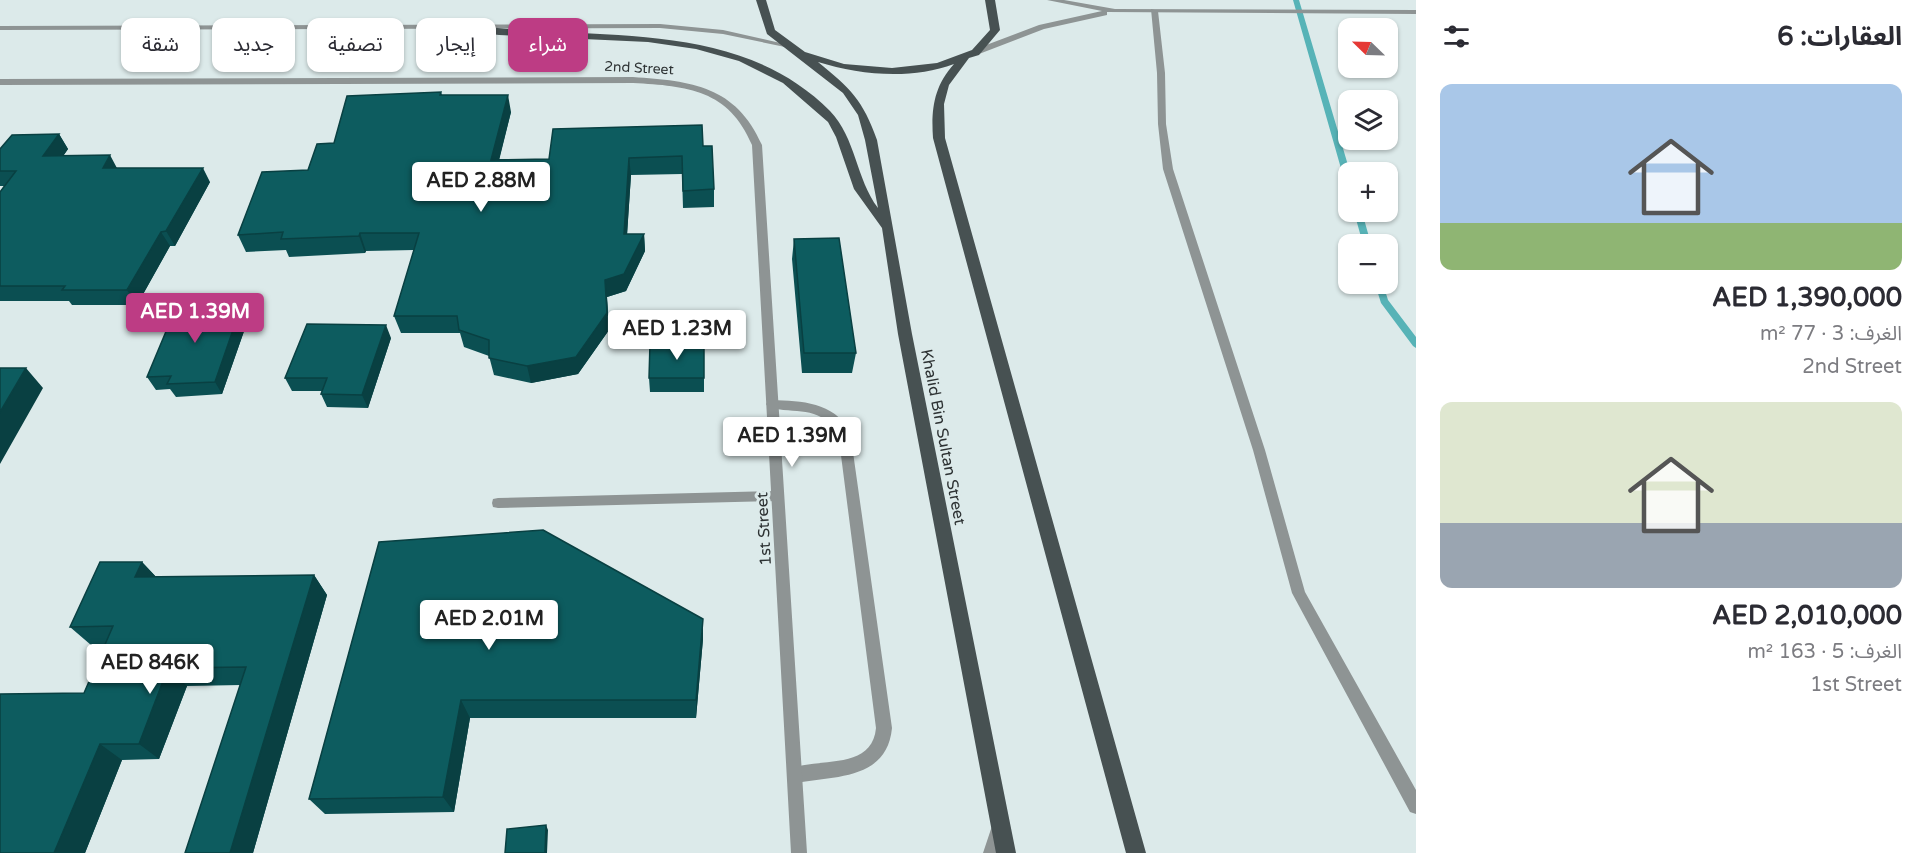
<!DOCTYPE html>
<html lang="ar">
<meta charset="utf-8">
<style>
:root{--surface:#fff;--page:#f2f2f3;--text:#2b2b33;--muted:#7c7c81;--accent:#bd3c84}
body{margin:0;font-family:"Varela Round","Noto Sans Arabic",sans-serif;background:var(--page);color:var(--text);direction:rtl;height:100vh;display:flex;flex-direction:column;font-size:22px;white-space:nowrap}
*{box-sizing:border-box;margin:0}
p{font-size:20px;color:var(--muted)}
.icon{flex:none;width:33px;height:33px;fill:none;stroke:currentColor;stroke-width:2;stroke-linecap:round;stroke-linejoin:round}
.map{position:relative;flex:1;overflow:hidden;direction:ltr}
.drawer{display:flex;flex-direction:column;background:var(--surface);width:510px}
.drawer>*{flex:none}
.banner{position:absolute;left:18px;top:18px;width:570px;height:54px;direction:rtl;display:flex;gap:12px}
.needle{width:39px;rotate:293deg}
.controls{position:absolute;left:1338px;top:18px;display:grid;gap:12px}
.controls a{display:grid;place-items:center;width:60px;height:60px;border-radius:12px;background:var(--surface);box-shadow:0 2px 4px #0004;font-size:30px}
.price{position:absolute;translate:-50% -51px;padding:0 14px;border-radius:6px;background:#fff;color:#222;font-size:20px;line-height:39px;filter:drop-shadow(0 2px 3px #0008)}
.price::after{content:'';position:absolute;left:50%;top:36px;width:18px;height:14px;margin-left:-9px;background:inherit;clip-path:polygon(0 0,100% 0,50% 100%)}
.price.active{background:var(--accent);color:#fff}
ul{padding:0;list-style:none}
li{display:grid;align-content:center;gap:12px;height:318px;padding:0 24px}
li span{display:grid;place-items:center;height:186px;border-radius:12px;color:#555}
li>.icon{margin-inline-start:auto}
span .icon{width:108px;height:108px;fill:#fffc;stroke-width:1}
li b{font-size:26px}
h2{display:flex;justify-content:space-between;align-items:center;height:72px;padding:0 24px;font-size:26px}
.pill{padding:0 21px;border-radius:12px;background:var(--surface);box-shadow:0 2px 4px #0004;font-size:21px;line-height:54px}
.pill.active{background:var(--accent);color:#fff}
main{display:flex;flex:1;min-height:0}
.map>svg:first-child{display:block}
.lines{fill:none;stroke-linecap:round;stroke-linejoin:round}
.stream{fill:#57b3b7;fill-rule:evenodd}
.service{fill:#8e9494;fill-rule:evenodd}
.pedestrian{fill:#8e9494;fill-rule:evenodd}
.minor{fill:#8e9494;fill-rule:evenodd}
.tertiary{fill:#8e9494;fill-rule:evenodd}
.primary{fill:#475152;fill-rule:evenodd}
.wall{fill:#0b4f52}
.shaded-wall{fill:#094042}
.building{fill:#0d5c5f;stroke:#094042;stroke-width:1.5}
.labels{text-anchor:middle;dominant-baseline:central;stroke-width:6;stroke-linejoin:round;paint-order:stroke}
.far-street-label{font-size:14px;fill:#2d3233;stroke:#dceaea}
.street-label{font-size:16px;fill:#2d3233;stroke:#dceaea}
</style>
<main>
<section class="drawer">
<h2>العقارات: 6<svg class="icon" aria-label="filters" viewBox="0 0 24 24"><path d="M4 7h16M4 17h16"/><circle cx="9" cy="7" r="2"/><circle cx="15" cy="17" r="2"/></svg></h2>
<ul>
<li><span style="background:linear-gradient(#a9c7e8 75%,#8fb573 0)"><svg class="icon" aria-label="home" viewBox="0 0 24 24"><path d="M3 11l9-7 9 7M6 9v11h12V9"/></svg></span><div><b>AED 1,390,000</b><p>الغرف: 3 · 77 m²</p><p>2nd Street</p></div></li>
<li><span style="background:linear-gradient(#dfe7d0 65%,#9aa5b1 0)"><svg class="icon" aria-label="home" viewBox="0 0 24 24"><path d="M3 11l9-7 9 7M6 9v11h12V9"/></svg></span><div><b>AED 2,010,000</b><p>الغرف: 5 · 163 m²</p><p>1st Street</p></div></li>
</ul>
</section>
<div class="map">
<svg width="1416" height="853" viewBox="0 0 1416 853">
<rect width="100%" height="100%" fill="#dceaea"/>
<g class="lines">
<path class="stream" d="M1293 0H1299L1350 172H1348V181L1344 179Z
M1354 212H1362L1371 244H1363Z
M1375 284H1383L1388 300 1416 337V348L1413 346 1381 303Z"/>
<path class="service" d="M772 400C802 401 833 402 850 431L892 728C887 780 835 776 795 783L789 781 787 775 789 769C819 757 872 771 876 728L838 432C816 404 797 415 768 407L766 404 768 401Z
M778 491 783 492 784 496 783 500 778 501 498 508 493 507 492 503 493 499 498 498Z"/>
<path class="pedestrian" d="M1151 9 1158 11 1165 73 1166 124 1173 169 1265 450 1305 592 1416 790V814L1410 812 1292 593 1253 450 1163 169 1158 124 1157 73Z"/>
<path class="minor" d="M1047 0H1064L1115 9 1416 10V14L1107 12V15L1044 29 979 54H973V50L1039 25 1102 11Z
M633 77C692 81 736 86 762 145L807 853H791L752 145C729 90 688 86 633 83L0 85V79Z
M999 821 1005 823 1007 829 999 853H983L993 823Z"/>
<path class="tertiary" d="M660 24 723 30 789 45 785 47 723 34 660 28 0 30V26Z"/>
<path class="primary" d="M756 0H766L775 30 805 52 844 64 892 68 937 63 972 50 990 30 985 0H995L1000 30 979 55 969 58 949 85 944 104 945 138 1146 853H1126L933 138C931 109 934 86 954 64 911 80 860 75 818 62 850 88 863 100 877 140L912 334 1016 853H996L898 334 882 228 854 189 836 137 828 122 783 83 739 61 696 49 648 42 499 35 450 29 445 26 450 23C483 27 516 30 550 32 648 36 756 36 830 111 856 138 856 179 878 208L865 140 858 115 843 93 767 34Z"/>
</g>
<path class="wall" d="M441 92 442 95 511 112 499 159H549L703 146 714 189V207L683 208 682 174 631 175 627 234H644L645 251 626 291 607 297 609 330 578 374 531 383 494 375 489 356 464 347 460 333H401L394 316 414 250 366 251 365 253 289 257 286 250 246 252 238 235 308 170 334 143Z
M59 134 68 149 63 156 117 168 210 182 175 246H170L137 305H72L69 301H0V192L4 186H0V149Z
M794 239 856 353 852 373H802L792 259Z
M249 317 222 394 176 397 170 389 156 390 147 377Z
M391 338 368 408 327 407 321 394 322 391H292L285 378Z
M704 343V392H650L649 378Z
M379 542 703 639 696 718H470L454 812 325 814 309 799Z
M142 562 156 577 314 575 327 595 253 853H185L241 685 187 686 159 759 122 760 85 853H0L84 693 105 645H91L70 627Z"/>
<path class="shaded-wall" d="M508 95 511 112 495 177 491 160Z
M59 134 68 149 53 171 43 156Z
M110 155 118 170 103 168Z
M629 158 631 175 626 251 624 234Z
M203 168 210 182 175 246 166 231Z
M161 232 170 246 137 305 127 290Z
M360 233 366 251 365 253 359 236Z
M644 234 645 251 626 291 607 297 609 330 578 374 531 383 527 366Z
M242 304 249 317 222 394 215 382Z
M386 325 391 338 368 408 362 395Z
M26 368 43 388 0 464V412Z
M142 562 160 581 135 577Z
M314 575 327 595 253 853H230Z
M703 619V639L696 718V700Z
M168 668 187 686 159 759 139 744Z
M461 700 470 718 454 812 443 797Z
M100 744 122 760 85 853H54Z
M546 825 548 830 547 853H545Z"/>
<path class="building" d="M441 92 440 95H508L491 160 549 159 553 129 702 125 703 146H712L714 189 683 191 682 156 629 158 624 234H644L624 274 605 280 607 313 576 357 527 366 489 358V340L459 330 457 316H394L419 233H360L359 236 281 239 283 232 238 235 262 172 308 170 317 144 334 143 347 96Z
M59 134 43 156 110 155 103 168H203L166 231 161 232 127 290H62L65 286H0V192L16 171H0V149L12 135Z
M839 238 856 353H804L794 239Z
M242 304 215 382 167 384 171 376 147 377 175 310Z
M307 324 386 325 362 395 321 394 327 378H285Z
M650 343H704V378H649Z
M0 368H26L0 412Z
M543 530 703 619 696 700H461L443 797 309 799 379 542Z
M100 562H142L135 577 314 575 230 853H185L246 667 168 668 139 744H100L54 853H0V694L84 693 113 626 70 627Z
M546 825 545 853H505L507 829Z"/>
<g class="labels">
<g class="far-street-label">
<text transform="translate(639 68) rotate(3)">2nd Street</text>
</g>
<g class="street-label">
<text transform="translate(943 437) rotate(79)">Khalid Bin Sultan Street</text>
<text transform="translate(764 529) rotate(-93)">1st Street</text>
</g>
</g>
</svg>
<div class="controls">
<a><svg class="needle" viewBox="-14 -14 28 28"><path d="M0-13l5 13h-10z" fill="#e53935"/><path d="M0 13l5-13h-10z" fill="#7c7c81"/></svg></a>
<a><svg class="icon" aria-label="layers" viewBox="0 0 24 24"><path d="M12 4l9 5-9 5-9-5zM3 14l9 5 9-5"/></svg></a>
<a>+</a>
<a>−</a>
</div>
<b class="price" style="left:481px;top:213px">AED 2.88M</b>
<b class="price active" style="left:195px;top:344px">AED 1.39M</b>
<b class="price" style="left:677px;top:361px">AED 1.23M</b>
<b class="price" style="left:792px;top:468px">AED 1.39M</b>
<b class="price" style="left:489px;top:651px">AED 2.01M</b>
<b class="price" style="left:150px;top:695px">AED 846K</b>
<div class="banner">
<a class="pill active">شراء</a>
<a class="pill">إيجار</a>
<a class="pill">تصفية</a>
<a class="pill">جديد</a>
<a class="pill">شقة</a>
</div>
</div>
</main>
